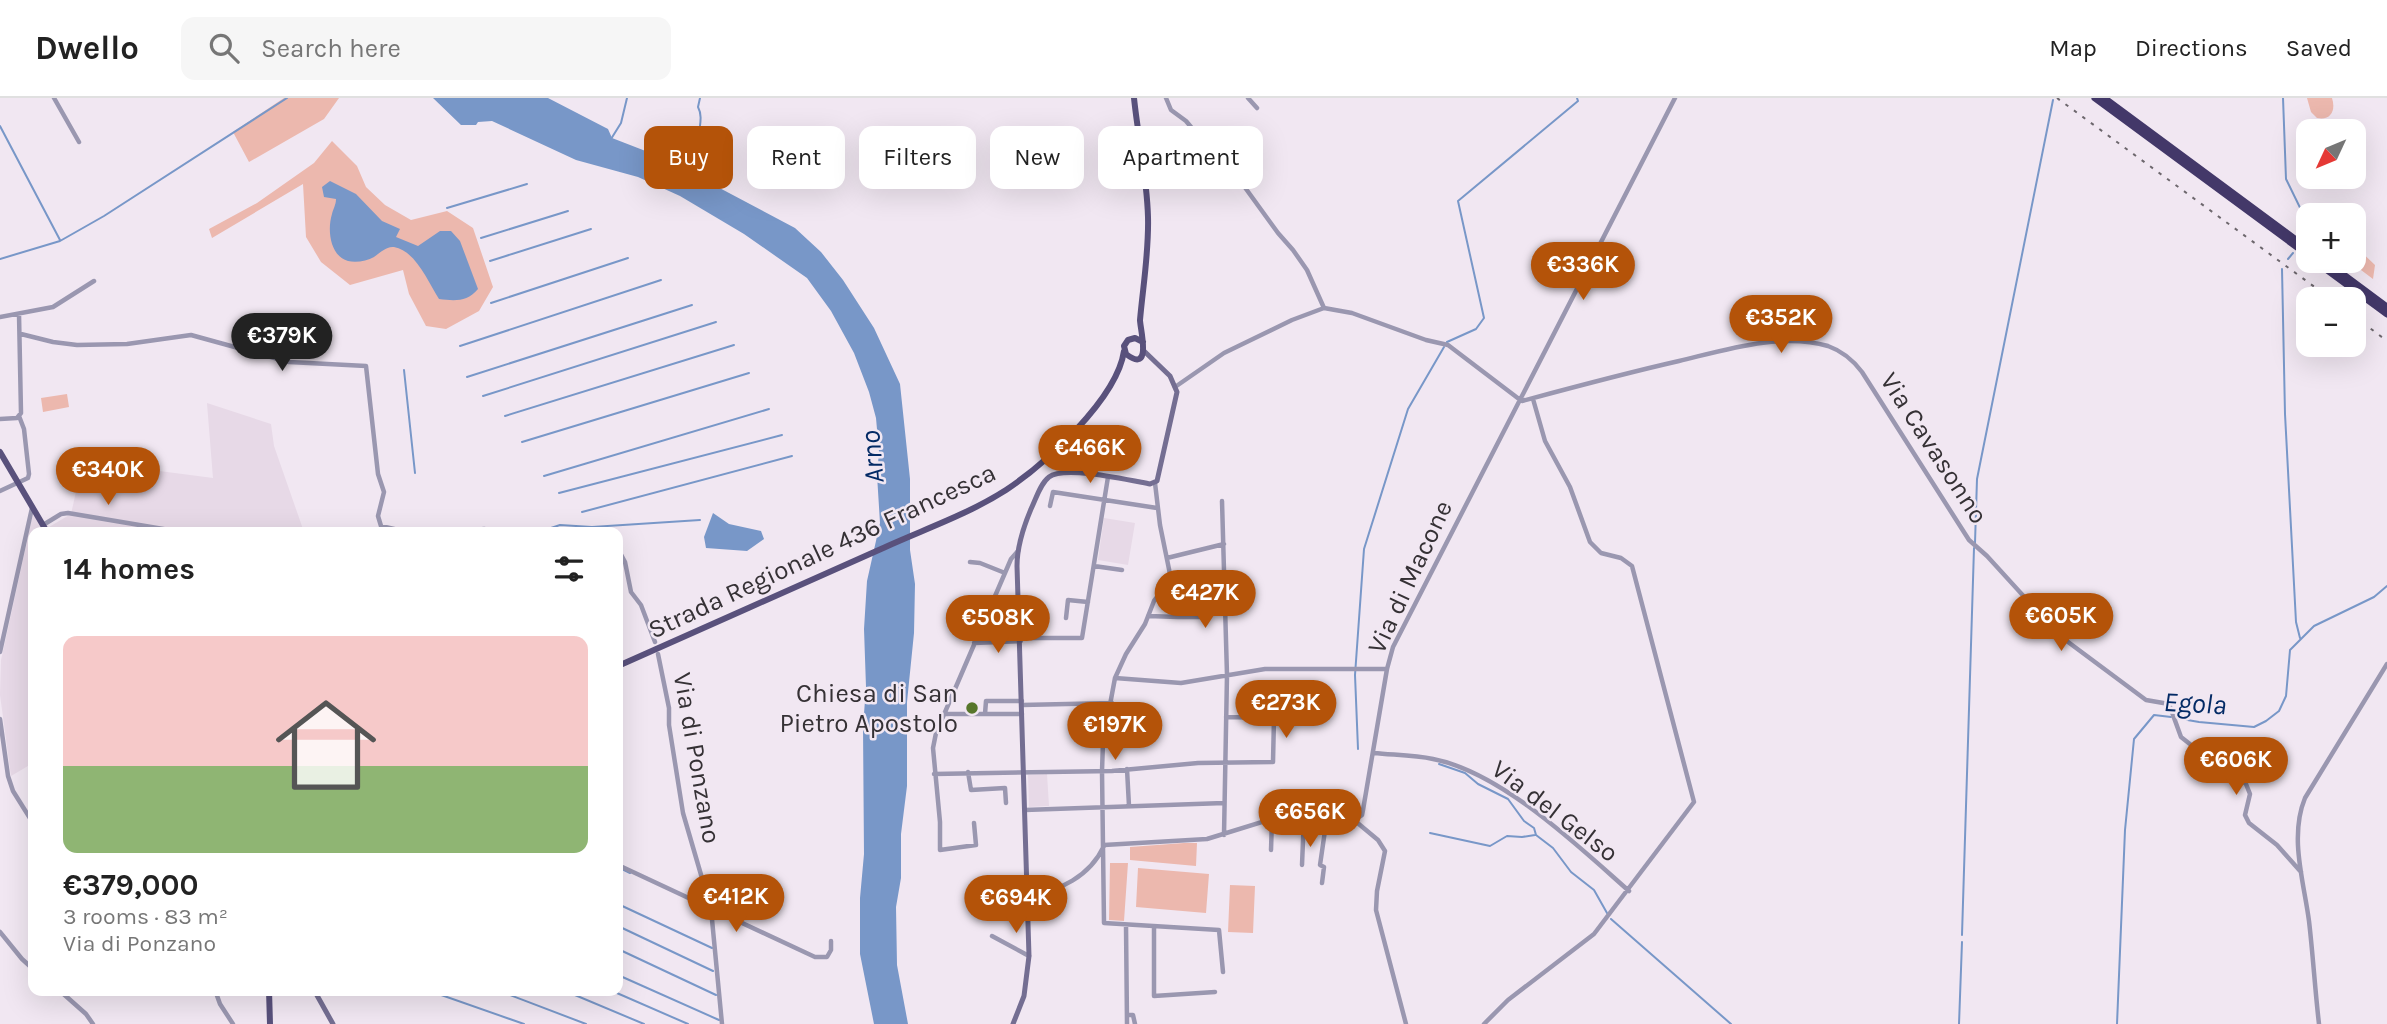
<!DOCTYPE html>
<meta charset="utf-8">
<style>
:root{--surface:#fff;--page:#f6f6f6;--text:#222;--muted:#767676;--line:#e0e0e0;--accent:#b45309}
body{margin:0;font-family:Karla,sans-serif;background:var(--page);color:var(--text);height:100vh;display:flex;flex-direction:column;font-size:26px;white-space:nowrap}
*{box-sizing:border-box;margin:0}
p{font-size:23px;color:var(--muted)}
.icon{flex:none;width:38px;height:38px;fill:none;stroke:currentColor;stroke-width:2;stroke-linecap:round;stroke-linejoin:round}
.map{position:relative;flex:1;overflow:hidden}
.sheet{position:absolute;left:28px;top:429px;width:595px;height:469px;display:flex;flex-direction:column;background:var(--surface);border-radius:14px;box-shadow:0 7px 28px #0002}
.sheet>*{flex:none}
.banner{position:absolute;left:644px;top:28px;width:665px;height:63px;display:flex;gap:14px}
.needle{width:46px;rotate:226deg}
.fabs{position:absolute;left:2296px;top:21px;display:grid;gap:14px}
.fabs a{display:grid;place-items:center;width:70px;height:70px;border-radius:14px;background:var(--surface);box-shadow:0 7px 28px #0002;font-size:35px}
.price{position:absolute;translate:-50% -60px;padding:0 16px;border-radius:24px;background:var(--accent);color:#fff;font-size:23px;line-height:46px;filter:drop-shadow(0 2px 4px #0008)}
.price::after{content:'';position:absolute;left:50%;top:42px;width:21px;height:16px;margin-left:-10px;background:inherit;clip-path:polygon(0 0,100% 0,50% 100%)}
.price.active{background:#222;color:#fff}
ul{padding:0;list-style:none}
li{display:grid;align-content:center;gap:14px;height:371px;padding:0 35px}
li span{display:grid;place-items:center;height:217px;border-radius:14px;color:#555}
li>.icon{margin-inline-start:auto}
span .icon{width:126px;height:126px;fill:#fffc;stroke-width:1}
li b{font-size:30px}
h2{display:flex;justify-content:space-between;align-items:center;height:84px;padding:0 35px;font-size:30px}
.pill{padding:0 24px;border-radius:14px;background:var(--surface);box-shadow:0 7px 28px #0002;font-size:24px;line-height:63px}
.pill.active{background:var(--accent);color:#fff}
header{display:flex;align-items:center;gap:42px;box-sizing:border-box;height:98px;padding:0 35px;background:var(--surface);border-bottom:2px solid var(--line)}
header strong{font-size:33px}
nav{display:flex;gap:38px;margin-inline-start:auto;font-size:24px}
.search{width:490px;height:63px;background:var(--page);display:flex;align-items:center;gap:18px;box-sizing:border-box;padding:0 24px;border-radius:14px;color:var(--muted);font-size:26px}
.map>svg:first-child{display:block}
.built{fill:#e7d9e7}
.green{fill:#ecb8ae}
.water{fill:#7897c8}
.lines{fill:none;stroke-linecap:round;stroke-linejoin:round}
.stream{stroke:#7897c8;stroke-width:2}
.street{stroke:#9a97b0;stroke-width:4.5}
.secondary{stroke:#746e92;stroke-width:5}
.primary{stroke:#59517c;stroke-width:6}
.highway{stroke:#433869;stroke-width:7}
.rail{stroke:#6d676d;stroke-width:2;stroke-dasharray:3.5 7;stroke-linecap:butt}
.poi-dot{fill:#57762b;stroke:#f1e7f2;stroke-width:2.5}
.labels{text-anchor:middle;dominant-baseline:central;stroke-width:5;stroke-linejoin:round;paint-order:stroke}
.street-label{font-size:26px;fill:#353135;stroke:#f1e7f2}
.poi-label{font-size:26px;fill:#353135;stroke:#f1e7f2;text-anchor:end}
.water-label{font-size:28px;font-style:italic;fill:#032a65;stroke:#f1e7f2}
</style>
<header>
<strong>Dwello</strong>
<div class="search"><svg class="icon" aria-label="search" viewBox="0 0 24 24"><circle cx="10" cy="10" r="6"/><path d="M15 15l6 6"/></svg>Search here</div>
<nav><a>Map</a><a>Directions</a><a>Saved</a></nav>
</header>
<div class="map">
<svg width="2387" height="926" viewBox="0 0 2387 926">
<rect width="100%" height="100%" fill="#f1e7f2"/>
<path class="built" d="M207 305 271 326 274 348 304 434H33V665L11 678 0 597 1 562 33 416 49 429 71 416 83 363 213 380Z
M1104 420 1135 425 1128 467 1098 462Z
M1047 676 1049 708 1029 709 1028 677Z"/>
<path class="green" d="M284 0H339L324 21 249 64 233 34Z
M2307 0H2332C2336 12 2331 23 2317 20L2311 14Z
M332 43 357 68 366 89 385 107 411 122 447 113 473 130 493 189 479 213 446 231 426 228 409 196 403 172 350 187 321 164 306 139 303 86 212 140 209 131 257 105 314 65Z
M2354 147 2375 167 2373 181 2349 163H2354Z
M67 296 69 309 43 314 41 300Z
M1184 745H1197L1196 768 1130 762V749Z
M1110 765H1128L1124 823 1109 822Z
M1138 770 1209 776 1206 815 1136 809Z
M1230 787 1255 788 1253 835 1228 834Z"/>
<path class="water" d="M433 0H548L608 31 612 40 661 59 795 130 821 154 843 182 874 230 900 286 910 381V452L915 486 914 535 907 604V688L901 736V780L896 809 897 867 908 926H874L860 856V800L864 756 863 629 866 589 864 531 867 483 880 425 877 377 879 354 876 320 869 294 854 255 831 213 807 180 744 136 680 98 638 79 576 62 492 23 478 24 476 27H461Z
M330 83 356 96 382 123 400 131 396 139 418 148 440 133H451L460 143 478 191C467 204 455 203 439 201 428 184 416 153 394 149 386 148 380 155 374 159 367 163 356 165 348 163 330 158 327 132 332 116 333 111 336 107 336 101L324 99 322 89Z
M713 415 729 426 761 433 764 441 747 453 706 450 704 439Z"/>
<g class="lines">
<path class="stream" d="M2283 0 2286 81 2308 126
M0 28 60 142
M611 41 621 25 627 0
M688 73 701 49C695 36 705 22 698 9L700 0
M447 110 527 86
M2306 137 2308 134
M481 140 568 113
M0 161 60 143 104 118 287 0
M2288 161 2293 155
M490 163 591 131
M2282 171 2285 316 2296 524 2300 540
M491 205 628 160
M1447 244 1476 231 1484 220 1458 103 1578 3 1577 0
M460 248 661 182
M404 272 415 375
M467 279 692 207
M483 298 716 224
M505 318 734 247
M522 344 749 275
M544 378 769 311
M559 395 782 337
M582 414 792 358
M539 434 560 427 592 429 700 422
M1975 445 1977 381 2053 2
M2176 620 2199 624 2254 629 2266 623 2279 613 2286 598 2290 552 2314 528 2374 499 2387 488
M1358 651 1355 577 1364 451 1408 311 1444 249
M1439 666 1465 675 1478 686 1508 701 1524 723 1534 730 1536 737 1553 750 1571 774 1594 792 1607 815
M1430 735 1490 748 1507 738 1522 739 1535 737
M618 769 630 775
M618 806 712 850
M1611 821 1731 926
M618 828 713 873
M1962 837 1974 450
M618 851 716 897
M618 877 719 922
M427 892 524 926
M497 892 586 926
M563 892 644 926
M610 892 688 926
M1959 926 1962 844
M2117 926 2125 732 2134 641 2154 617 2171 619"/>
<path class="street" d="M54 0 79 44
M1166 0 1171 12 1186 23 1206 47 1220 55 1278 135 1293 152 1307 172 1324 210
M1248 0 1257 10
M0 219 53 209 94 183
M21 236 53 244 77 247 127 246 191 237 289 264 366 268 378 376 384 394 378 418 381 428 407 434
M1175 289 1224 255 1292 222 1324 210 1352 215 1426 242 1448 247 1519 301
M1519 301 1522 303C1574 289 1626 275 1679 263 1725 252 1781 234 1828 248 1842 253 1853 262 1862 274L1969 442 1987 458 2060 538 2146 602 2169 606 2181 639 2200 654 2224 666 2246 686 2250 696 2245 717 2249 725 2277 747 2301 774
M0 321 17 320 21 315 19 216
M1155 385 1160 427 1171 481 1154 503 1145 526 1126 556 1115 580 1103 644 1102 673 1104 825 1219 832 1223 874
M0 393 28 380 29 376 24 331 19 318
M1222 403 1227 577 1224 737
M1050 408 1053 394 1157 410
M43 427 61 416 68 415 181 434
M459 434 484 431 502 434
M618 451 625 464 631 494 641 507 655 544
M1167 460 1224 446
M970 464 980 465 1005 475
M1094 468 1122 472
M1148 518 1178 519 1179 509 1225 510
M1178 519H1203L1204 510
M1029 520 1031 540H1082L1108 379
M1066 520 1068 502 1088 504
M974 545 1021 543
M0 554 32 410
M658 556 669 610V627L683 715 711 811 722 926
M1115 580 1181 585 1265 571H1387
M1022 607 1112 605
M945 616H1022
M985 616 986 603H1022
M0 621 8 678 13 693 33 725
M1374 655C1393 657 1414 657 1433 661 1501 674 1578 748 1629 793
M1127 671 1129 708
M968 674 971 692 1005 690 1006 705
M934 676 1112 673 1198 665 1273 664 1274 620 1226 619
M1025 712 1224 705
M1354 722 1362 717 1363 712 1387 571 1393 549 1675 0
M974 725 976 747 940 752V724L933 650 936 635 1011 461 1018 453
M1104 747 1207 741 1272 721 1290 718 1354 722 1378 742 1385 753 1377 793 1376 812 1406 926
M1271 752 1272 721
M618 767 815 859H827L831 852V843
M1302 767 1304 718
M1322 785 1324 769 1320 767 1327 719
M1028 800C1060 791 1089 780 1104 748
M1126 827 1127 926
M1154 829V898L1215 894
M0 834 22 861 33 871
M992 838 1029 858
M59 892 86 916 93 926
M215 892 220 906 233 926
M1127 917H1133L1135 926
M1484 926 1508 902 1594 836 1694 704 1632 468 1621 460 1601 455 1590 444 1570 389 1545 343 1533 301
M2319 926C2315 892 2313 857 2309 823 2304 784 2289 739 2305 700L2387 566"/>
<path class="secondary" d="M314 892 333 926
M1013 926 1024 898 1029 858 1017 468C1017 448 1023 430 1031 411 1036 401 1040 386 1049 379 1064 367 1129 382 1150 386L1157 383 1177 294 1170 278 1144 253"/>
<path class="primary" d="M1134 0C1138 39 1147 79 1148 119 1149 154 1143 188 1140 222 1140 231 1153 277 1126 256L1124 248 1128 242 1135 240 1143 244
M0 354 47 434
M618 568C706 529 793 490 881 451 922 432 967 417 1006 392 1045 366 1117 301 1124 253
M269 892 270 926"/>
<path class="highway" d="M2095 0 2308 157
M2104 0 2308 151
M2315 163 2387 216
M2325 163 2387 209"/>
<path class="rail" d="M2057 0 2331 201
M2354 218 2387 243"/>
</g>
<circle class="poi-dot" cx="972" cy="610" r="7"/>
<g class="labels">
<g class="street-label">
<text transform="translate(1934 350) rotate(57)">Via Cavasonno</text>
<text transform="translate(822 453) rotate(-25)">Strada Regionale 436 Francesca</text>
<text transform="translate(1410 479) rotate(-65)">Via di Macone</text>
<text transform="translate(697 660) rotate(80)">Via di Ponzano</text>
<text transform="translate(1555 713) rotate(37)">Via del Gelso</text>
</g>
<g class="poi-label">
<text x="958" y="595">Chiesa di San<tspan x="958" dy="30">Pietro Apostolo</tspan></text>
</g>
<g class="water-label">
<text transform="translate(872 359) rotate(-95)">Arno</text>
<text transform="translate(2195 605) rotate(3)">Egola</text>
</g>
</g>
</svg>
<div class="fabs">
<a><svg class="needle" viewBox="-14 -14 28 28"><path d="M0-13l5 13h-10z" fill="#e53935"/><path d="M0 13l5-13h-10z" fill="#767676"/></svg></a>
<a>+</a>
<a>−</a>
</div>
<b class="price" style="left:1583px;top:204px">€336K</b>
<b class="price" style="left:1781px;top:257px">€352K</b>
<b class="price active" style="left:282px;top:275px">€379K</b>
<b class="price" style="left:1090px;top:387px">€466K</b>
<b class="price" style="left:108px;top:409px">€340K</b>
<b class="price" style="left:1205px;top:532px">€427K</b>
<b class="price" style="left:2061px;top:555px">€605K</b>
<b class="price" style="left:998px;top:557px">€508K</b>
<b class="price" style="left:1286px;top:642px">€273K</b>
<b class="price" style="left:1115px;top:664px">€197K</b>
<b class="price" style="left:2236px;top:699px">€606K</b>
<b class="price" style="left:1310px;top:751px">€656K</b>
<b class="price" style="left:736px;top:836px">€412K</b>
<b class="price" style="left:1016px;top:837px">€694K</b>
<div class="banner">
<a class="pill active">Buy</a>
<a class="pill">Rent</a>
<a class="pill">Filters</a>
<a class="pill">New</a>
<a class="pill">Apartment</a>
</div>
<section class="sheet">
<h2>14 homes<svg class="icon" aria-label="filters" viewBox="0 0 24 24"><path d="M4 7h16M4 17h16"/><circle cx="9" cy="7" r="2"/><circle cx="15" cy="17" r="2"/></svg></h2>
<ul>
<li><span style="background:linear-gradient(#f6c9c9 60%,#8fb573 0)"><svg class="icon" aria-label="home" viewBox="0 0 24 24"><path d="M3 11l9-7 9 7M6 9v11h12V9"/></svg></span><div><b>€379,000</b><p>3 rooms · 83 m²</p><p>Via di Ponzano</p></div></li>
</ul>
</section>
</div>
